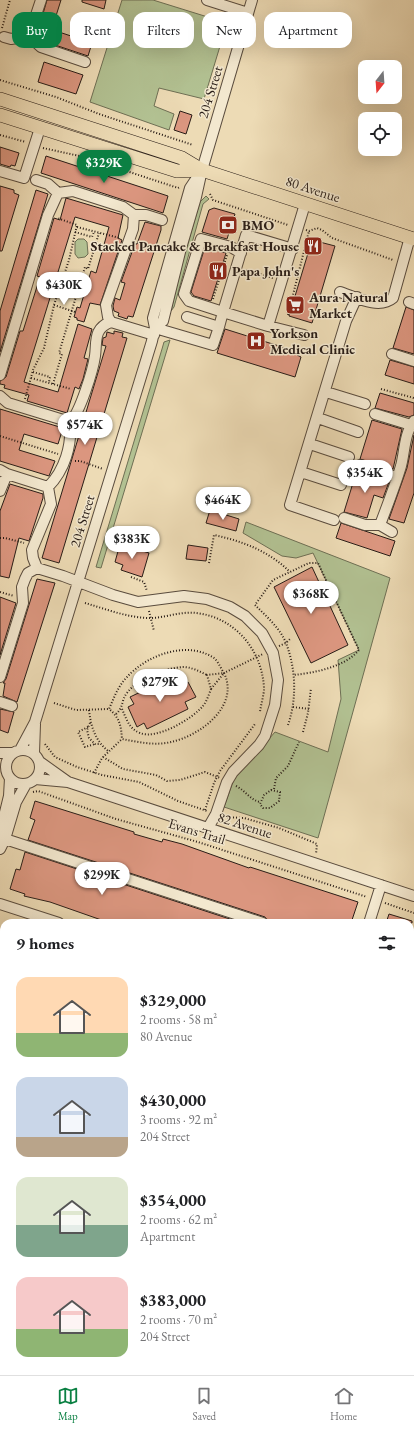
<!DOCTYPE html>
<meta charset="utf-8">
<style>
:root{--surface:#fff;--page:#f6f6f6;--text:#202124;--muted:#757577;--line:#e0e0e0;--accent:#0b8043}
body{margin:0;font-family:"EB Garamond",serif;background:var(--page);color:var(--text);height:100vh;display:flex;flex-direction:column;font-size:15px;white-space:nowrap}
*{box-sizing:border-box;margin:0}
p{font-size:13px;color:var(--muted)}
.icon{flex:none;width:22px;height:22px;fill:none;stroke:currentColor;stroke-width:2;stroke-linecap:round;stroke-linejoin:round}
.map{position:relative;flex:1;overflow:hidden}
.details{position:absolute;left:0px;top:919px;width:414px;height:456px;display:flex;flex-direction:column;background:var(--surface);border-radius:12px 12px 0 0;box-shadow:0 4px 16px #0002}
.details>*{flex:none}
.hud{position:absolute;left:12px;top:12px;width:390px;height:36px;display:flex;gap:8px}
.needle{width:26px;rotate:197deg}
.fabs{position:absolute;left:358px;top:60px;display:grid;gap:8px}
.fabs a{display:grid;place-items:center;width:44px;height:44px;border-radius:8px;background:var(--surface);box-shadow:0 4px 16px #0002;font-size:20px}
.price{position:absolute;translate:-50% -34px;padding:0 9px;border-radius:14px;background:#fff;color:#222;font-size:13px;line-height:26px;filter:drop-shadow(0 1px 2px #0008)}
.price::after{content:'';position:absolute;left:50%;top:24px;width:12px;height:9px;margin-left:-6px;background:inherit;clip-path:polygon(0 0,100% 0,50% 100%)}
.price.current{background:var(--accent);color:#fff}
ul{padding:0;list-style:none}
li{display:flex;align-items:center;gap:12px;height:100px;padding:0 16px}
li span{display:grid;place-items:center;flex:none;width:112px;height:80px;border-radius:12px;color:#555}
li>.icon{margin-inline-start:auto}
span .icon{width:48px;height:48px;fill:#fffc;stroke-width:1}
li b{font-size:17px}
h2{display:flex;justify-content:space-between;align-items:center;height:48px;padding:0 16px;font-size:17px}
.chip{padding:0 14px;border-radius:12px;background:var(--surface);box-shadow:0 4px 16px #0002;font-size:14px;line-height:36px}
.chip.current{background:var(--accent);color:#fff}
.dock{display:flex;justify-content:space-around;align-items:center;height:56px;border-top:1px solid var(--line);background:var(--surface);font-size:11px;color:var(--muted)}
.dock a{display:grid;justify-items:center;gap:2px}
.dock .current{color:var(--accent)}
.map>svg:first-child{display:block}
.green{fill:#b2c192;stroke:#6e6f54}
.building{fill:#db967f;stroke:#291d17}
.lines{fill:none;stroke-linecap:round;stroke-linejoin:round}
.minor-casing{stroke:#5a4c3e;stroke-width:12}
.major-casing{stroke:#291d17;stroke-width:14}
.path{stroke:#291d17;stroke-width:2;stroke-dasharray:1 2;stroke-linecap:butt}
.minor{stroke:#f3e8cf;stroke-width:10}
.major{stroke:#eddbb5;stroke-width:13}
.labels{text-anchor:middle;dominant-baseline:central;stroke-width:3;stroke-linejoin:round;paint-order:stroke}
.street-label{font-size:14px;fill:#291d17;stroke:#f3e8cf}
.poi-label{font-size:14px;font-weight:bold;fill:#291d17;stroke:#f3e8cf;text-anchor:start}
</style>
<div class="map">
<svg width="414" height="1375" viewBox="0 0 414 1375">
<rect width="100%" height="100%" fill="#eddbb5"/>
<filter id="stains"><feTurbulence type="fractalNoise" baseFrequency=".005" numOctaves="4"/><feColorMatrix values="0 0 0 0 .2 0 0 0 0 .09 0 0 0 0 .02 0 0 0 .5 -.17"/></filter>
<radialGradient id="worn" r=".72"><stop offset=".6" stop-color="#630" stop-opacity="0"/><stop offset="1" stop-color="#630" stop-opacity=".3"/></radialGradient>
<path class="green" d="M122 0H153L227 23 204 99 159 88 154 106 174 114 169 130 90 102Z
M206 196 209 199 203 204 174 307 171 311 180 270 200 202Z
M78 239H84L87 242 88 254 85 257 78 258 75 254V242Z
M170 340 101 568 96 567 162 349 164 342Z
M246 522 390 578 318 838 224 807 234 779 275 732 328 752 341 699 338 660 359 650 313 553 296 558 282 556 243 533Z
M75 1371H121V1375H74Z"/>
<path class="building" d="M47 0H61L50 35 38 31Z
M82 0H106L104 9 82 2Z
M59 32 92 43 88 56 55 45Z
M44 62 83 75 76 94 38 82Z
M180 111 192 115 186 134 174 130Z
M0 147 19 153 15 166 11 165 10 167 0 164Z
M46 156 168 196 163 213 41 173Z
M0 186 14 190V193L19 195 2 251H0Z
M36 190 48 194 0 352V311Z
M66 198 123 215 118 238 122 240 100 305 90 303 84 322 77 320V318L74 317 77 307 80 308 91 271 96 273 109 227 75 217 24 382 58 392 78 324 92 329 84 358 88 359 83 379 79 389 75 387 67 413 27 401 29 395 4 388 5 385 0 384V381L6 377 20 331H23L40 277 37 276 54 218 60 220Z
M214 208 235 214 227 239 202 232 209 210Z
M145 222 161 226V230L133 317 128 316 127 319 118 316 119 313 114 311 113 306 115 298 120 300 125 283 121 282 135 244H137Z
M312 240 335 246 312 323 289 316Z
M205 247 226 253 211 301 194 296 191 292Z
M406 307 414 310V354L393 348Z
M225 329 298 352 297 355 301 357 295 377 217 353Z
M114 331 123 333 122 337 127 338 59 563 42 558 106 346 102 345 103 338 106 337 107 332 114 334Z
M390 360 414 367V384L385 375Z
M380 393 414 403V415L409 417 375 408Z
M0 409 63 428 58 444 24 434 19 450 55 461 49 476 0 461Z
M372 420 402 429 393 469 360 459Z
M414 435V493L404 523 389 519 407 468Z
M357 470 389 482 383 498 374 495 367 518 344 512Z
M10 484 43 494V498L29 541 19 538 9 578 0 576V511Z
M210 510 239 519 236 531 206 523Z
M341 523 395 541 390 556 336 538Z
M120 544 149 553 142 577 121 570 123 565 115 562Z
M188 545 208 548 206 561 186 559Z
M312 567 348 645 311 663 274 587Z
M37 579 55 583 17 702 3 696 5 683H3L6 679Z
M0 597 16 603 0 655Z
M174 676 179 686 188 682 196 697 185 702 188 709 147 729 144 723 137 727 128 707 134 704 130 697Z
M0 709 14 712 8 733 0 730Z
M35 801 134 832V834L162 842 163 839 182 844 249 868 250 867 358 902 351 923H269L265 917 28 840 35 820 30 818Z
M25 852 242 923H110L50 902 24 896 25 894 10 889 16 869 20 870Z
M389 914 412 921V923H386Z"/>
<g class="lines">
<g class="minor-casing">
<path id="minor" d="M41 0 29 36 41 47 85 62
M207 0 248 13
M4 37 11 39 29 36
M0 171 24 178 40 128
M36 180 48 184 58 193
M293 249 246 235 223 312 268 326 305 204
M340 292C355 297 379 310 393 298L410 237
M409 302 414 304
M111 322 154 335
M268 326 304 335
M219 327 223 312 189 301 184 294 201 239 231 247 241 253
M155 328 163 321 181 248 196 197 202 170 252 0
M155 328 213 345 219 327 187 317
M392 354 414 361
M0 375 48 215 58 193 73 191 123 207 134 215H146L162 220
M326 392 365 404
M0 396 8 403 70 422
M375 414 411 425
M318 418 358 432
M310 444 349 457
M360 465 396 477
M0 470 7 474 48 487
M301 472 341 485
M0 491 7 474
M344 518 365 525H380C387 506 395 486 401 466 405 451 404 434 414 421
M334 520 290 505 346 321 357 297
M380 525 392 532
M37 568 33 558 32 550 51 504 48 487C65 470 72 445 70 422 80 413 93 370 95 356 97 342 93 328 111 322L108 317 106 305 133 229 134 215
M0 677 23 603 22 587 25 579 28 573 37 568 63 576 113 595 138 602 184 596 207 599 230 607 245 616 262 633 273 653 278 680 275 705 265 736 259 745 233 772 227 782 216 814 208 828
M0 702 12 706
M6 767a17 17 0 1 1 34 0a17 17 0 1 1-34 0Z
M20 750 35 722 152 341 155 328 153 318 190 188 202 170
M0 753H13
M34 753 35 724
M40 762 68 782
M35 779 68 782 414 896
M0 833 9 796 10 778
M5 839 263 923
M0 849 5 839 16 802 26 784
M0 904 59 923
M369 923 381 885
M0 971 4 972
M410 1021 414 1008
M0 1037 4 1038
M0 1165 4 1166
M410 1168 414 1169
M0 1292 4 1293
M0 1355 4 1356
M14 1375 15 1371
M174 1375 175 1371
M226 1375 227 1371
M276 1375 277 1371
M318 1375 319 1371"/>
</g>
<g class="major-casing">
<path id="major" d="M0 99 182 158 202 170 414 239
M0 115 177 171 202 170
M410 1275 414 1262
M410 1331 414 1319
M379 1375 380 1371
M396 1375 397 1371"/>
</g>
<path class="path" d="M2 28 10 0
M0 80 56 97 99 114 193 145
M0 135 26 142
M43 148 84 157 178 188 180 187
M210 194 213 200 288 225
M77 227 120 238
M306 230 309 231 317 228 322 230 332 238 393 260
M75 232 92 237 94 232
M246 270 273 278
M213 299 227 255
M54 305 75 312
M288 315 309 231
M33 372 50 377 49 382
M31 378 71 389
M53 384 62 354 59 353 85 267 88 269 99 233
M381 389 414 398
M25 399 33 370 44 348 54 305 69 260 77 225 57 218
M0 436 58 454
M75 461H80L103 469
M0 538H5L24 543
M209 563 214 535C242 541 269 551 290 572
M131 577 144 582 147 591
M0 592 14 596
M85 603C106 609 128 618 150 618 165 618 181 611 196 613 234 617 262 649 264 688 264 695 261 704 260 712
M149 611 154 631
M279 646 286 643 291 638
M224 673C240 706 200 736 171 742 155 746 138 742 122 739 121 726 120 718 109 709 114 698 118 686 127 677 147 655 187 640 214 658 218 661 221 669 224 673L263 654
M211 689 224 673
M54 703 76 710 109 709
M293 707 309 709
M122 709C126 718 129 729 140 733 157 740 192 719 203 706 207 701 209 694 211 689L207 675 224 673
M89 710C91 727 95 740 108 751
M116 714C124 707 121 700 127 693 138 678 165 668 183 667 191 667 199 671 207 675
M90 723 87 730 89 738 95 744H100
M288 725C297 699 296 669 286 643 280 628 266 616 255 605L273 580 309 563H318L359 650C345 667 314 673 293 675
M88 727 78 732 85 747 95 744
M303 732 308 713 311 688
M45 744 55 757 77 767 102 775 139 782 178 801 207 811
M103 757 123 769 156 775 167 781 180 780 205 772 220 778
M94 773 102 758 122 739
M236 786C246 791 251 801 261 802
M274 789 276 778 288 766 299 742
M271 790 280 792 279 801 270 808H263L260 804 264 795Z
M33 792 38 791 116 819 198 842 367 897
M205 810 214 783 220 771 255 724
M224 817 244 818 279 828 317 844 316 854
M385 903 414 913
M410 1222 414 1213
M124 1371 125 1375
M138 1374V1375
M361 1375 362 1371"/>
<use href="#minor" class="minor"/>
<use href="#major" class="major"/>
</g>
<defs>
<g id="bank-square" transform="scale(1)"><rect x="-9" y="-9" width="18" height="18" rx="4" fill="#8f2418" stroke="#f3e8cf"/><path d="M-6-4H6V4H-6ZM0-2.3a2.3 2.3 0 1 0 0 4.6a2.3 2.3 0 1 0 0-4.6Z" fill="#fff"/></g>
<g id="restaurant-square" transform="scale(1)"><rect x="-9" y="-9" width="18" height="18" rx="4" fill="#8f2418" stroke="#f3e8cf"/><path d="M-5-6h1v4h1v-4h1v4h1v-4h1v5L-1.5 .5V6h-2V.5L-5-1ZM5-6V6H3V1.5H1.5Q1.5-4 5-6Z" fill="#fff"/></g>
<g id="supermarket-square" transform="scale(1)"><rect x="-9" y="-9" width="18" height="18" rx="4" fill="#8f2418" stroke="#f3e8cf"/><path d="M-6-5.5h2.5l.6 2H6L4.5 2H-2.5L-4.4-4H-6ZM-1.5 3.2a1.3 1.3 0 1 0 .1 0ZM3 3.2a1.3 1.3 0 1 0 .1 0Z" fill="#fff"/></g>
<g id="hospital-square" transform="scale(1)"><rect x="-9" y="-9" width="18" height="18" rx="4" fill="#8f2418" stroke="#f3e8cf"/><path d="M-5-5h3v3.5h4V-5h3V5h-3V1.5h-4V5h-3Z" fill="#fff"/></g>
</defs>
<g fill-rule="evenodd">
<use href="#bank-square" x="228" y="225"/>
<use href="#restaurant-square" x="313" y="246"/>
<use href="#restaurant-square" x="218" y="271"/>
<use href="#supermarket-square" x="295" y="305"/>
<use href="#hospital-square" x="256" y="341"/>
</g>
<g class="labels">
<g class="street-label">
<text transform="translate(210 92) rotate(-73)">204 Street</text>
<text transform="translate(313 189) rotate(18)">80 Avenue</text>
<text transform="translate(82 521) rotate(-73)">204 Street</text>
<text transform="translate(245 825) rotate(18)">82 Avenue</text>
<text transform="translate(197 831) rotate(17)">Evans Trail</text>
</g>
<g class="poi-label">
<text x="242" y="225">BMO</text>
<text x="299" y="246" text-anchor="end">Stacked Pancake &amp; Breakfast House</text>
<text x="232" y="271">Papa John's</text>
<text x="309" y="297">Aura Natural<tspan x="309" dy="16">Market</tspan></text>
<text x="270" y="333">Yorkson<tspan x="270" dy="16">Medical Clinic</tspan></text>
</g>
</g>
<rect width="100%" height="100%" filter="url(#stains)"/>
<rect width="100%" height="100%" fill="url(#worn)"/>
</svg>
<div class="fabs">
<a><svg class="needle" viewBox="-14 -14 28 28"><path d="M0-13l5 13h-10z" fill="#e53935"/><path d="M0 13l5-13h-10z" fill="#757577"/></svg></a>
<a><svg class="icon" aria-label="locate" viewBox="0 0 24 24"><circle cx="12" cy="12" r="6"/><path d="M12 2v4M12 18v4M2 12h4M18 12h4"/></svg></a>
</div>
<b class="price current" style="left:104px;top:184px">$329K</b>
<b class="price" style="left:64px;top:306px">$430K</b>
<b class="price" style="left:85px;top:446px">$574K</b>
<b class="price" style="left:365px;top:494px">$354K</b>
<b class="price" style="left:223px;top:521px">$464K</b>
<b class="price" style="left:132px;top:560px">$383K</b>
<b class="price" style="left:311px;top:615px">$368K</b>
<b class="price" style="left:160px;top:703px">$279K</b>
<b class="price" style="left:102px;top:896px">$299K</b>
<div class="hud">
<a class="chip current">Buy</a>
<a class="chip">Rent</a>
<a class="chip">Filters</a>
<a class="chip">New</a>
<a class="chip">Apartment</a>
</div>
<section class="details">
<h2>9 homes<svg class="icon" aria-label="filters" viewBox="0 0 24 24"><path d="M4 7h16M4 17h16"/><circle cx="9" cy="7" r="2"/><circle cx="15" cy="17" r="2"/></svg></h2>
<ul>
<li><span style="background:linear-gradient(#ffd9b3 70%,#8fb573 0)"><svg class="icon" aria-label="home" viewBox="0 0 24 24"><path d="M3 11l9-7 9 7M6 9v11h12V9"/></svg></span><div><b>$329,000</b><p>2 rooms · 58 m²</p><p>80 Avenue</p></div></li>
<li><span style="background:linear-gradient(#c9d6e8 75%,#b9a48a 0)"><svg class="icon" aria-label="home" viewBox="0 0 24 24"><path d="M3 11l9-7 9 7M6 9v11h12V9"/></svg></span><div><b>$430,000</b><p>3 rooms · 92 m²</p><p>204 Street</p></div></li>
<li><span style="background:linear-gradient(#dfe7d0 60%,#7fa58c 0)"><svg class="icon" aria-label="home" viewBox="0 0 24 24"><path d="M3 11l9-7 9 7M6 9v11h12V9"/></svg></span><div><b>$354,000</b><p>2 rooms · 62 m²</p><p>Apartment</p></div></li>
<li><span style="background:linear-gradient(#f6c9c9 65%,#8fb573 0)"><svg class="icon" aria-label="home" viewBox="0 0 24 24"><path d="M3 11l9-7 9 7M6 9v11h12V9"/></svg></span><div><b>$383,000</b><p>2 rooms · 70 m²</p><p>204 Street</p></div></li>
</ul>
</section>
</div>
<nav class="dock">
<a class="current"><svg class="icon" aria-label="map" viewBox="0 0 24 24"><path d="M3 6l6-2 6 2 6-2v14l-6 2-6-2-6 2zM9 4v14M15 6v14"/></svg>Map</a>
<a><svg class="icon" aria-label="saved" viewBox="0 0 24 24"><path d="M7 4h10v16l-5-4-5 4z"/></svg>Saved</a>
<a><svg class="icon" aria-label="home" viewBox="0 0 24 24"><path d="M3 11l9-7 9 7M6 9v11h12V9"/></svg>Home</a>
</nav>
